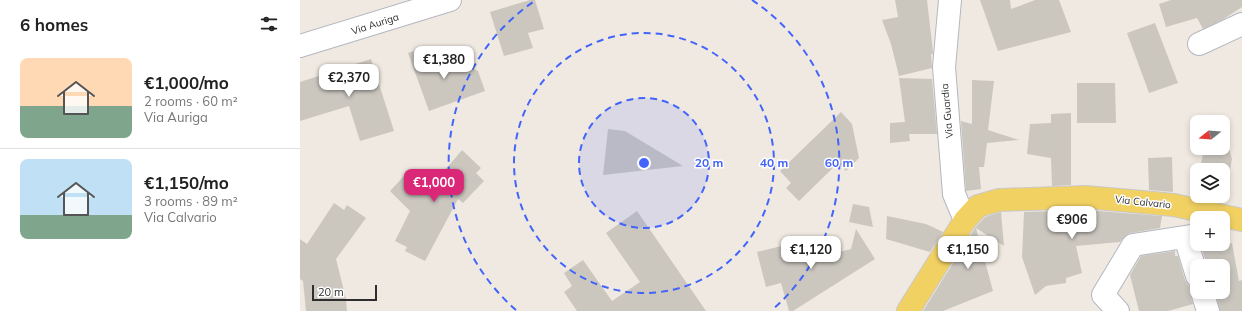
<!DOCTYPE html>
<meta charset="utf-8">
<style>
:root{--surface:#fff;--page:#f6f6f6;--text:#222;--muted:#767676;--line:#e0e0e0;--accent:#db2777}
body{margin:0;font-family:Mulish,sans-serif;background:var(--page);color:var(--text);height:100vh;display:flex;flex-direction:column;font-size:15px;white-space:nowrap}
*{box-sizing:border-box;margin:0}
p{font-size:13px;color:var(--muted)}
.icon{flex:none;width:22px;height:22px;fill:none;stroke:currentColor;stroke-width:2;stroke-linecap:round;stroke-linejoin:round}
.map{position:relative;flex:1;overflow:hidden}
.sheet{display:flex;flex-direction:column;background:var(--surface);width:300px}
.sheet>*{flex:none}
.needle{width:26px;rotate:253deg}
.controls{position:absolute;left:890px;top:115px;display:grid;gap:8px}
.controls a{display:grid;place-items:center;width:40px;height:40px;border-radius:8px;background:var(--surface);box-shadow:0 2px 6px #0003;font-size:20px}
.scale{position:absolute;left:12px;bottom:10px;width:65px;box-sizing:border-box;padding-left:4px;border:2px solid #2e2e2e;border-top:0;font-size:11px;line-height:14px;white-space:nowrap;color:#2e2e2e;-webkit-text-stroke:3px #fff;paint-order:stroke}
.price{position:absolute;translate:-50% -34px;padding:0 9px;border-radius:8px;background:#fff;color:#222;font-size:13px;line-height:26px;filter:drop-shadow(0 1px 2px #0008)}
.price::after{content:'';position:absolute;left:50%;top:24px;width:12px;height:9px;margin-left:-6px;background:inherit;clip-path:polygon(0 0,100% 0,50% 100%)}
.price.active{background:var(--accent);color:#fff}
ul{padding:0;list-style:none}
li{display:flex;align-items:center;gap:12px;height:100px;padding:0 20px}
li+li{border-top:1px solid var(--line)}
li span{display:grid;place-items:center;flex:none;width:112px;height:80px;border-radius:8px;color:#555}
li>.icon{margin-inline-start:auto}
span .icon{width:48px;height:48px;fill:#fffc;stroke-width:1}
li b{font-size:17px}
h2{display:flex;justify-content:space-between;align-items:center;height:48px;padding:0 20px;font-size:17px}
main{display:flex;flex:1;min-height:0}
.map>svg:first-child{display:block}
.building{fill:#cbc7bf}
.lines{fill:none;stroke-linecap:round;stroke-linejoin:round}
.minor-casing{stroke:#b4b7c1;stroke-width:24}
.major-casing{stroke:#c9c9c9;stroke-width:24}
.minor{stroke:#fff;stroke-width:22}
.major{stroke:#f2d163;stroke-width:22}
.ring{fill:none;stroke:#4264fb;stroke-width:2;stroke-dasharray:7 5}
.labels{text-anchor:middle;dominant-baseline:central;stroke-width:3;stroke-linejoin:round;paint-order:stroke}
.street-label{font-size:10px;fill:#2e2e2e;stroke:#fff}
.centre{fill:#4264fb;stroke:#fff;stroke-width:2}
.ring-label{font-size:12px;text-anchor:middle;font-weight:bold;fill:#4264fb;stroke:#fff;stroke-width:3;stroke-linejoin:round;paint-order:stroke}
</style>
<main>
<section class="sheet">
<h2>6 homes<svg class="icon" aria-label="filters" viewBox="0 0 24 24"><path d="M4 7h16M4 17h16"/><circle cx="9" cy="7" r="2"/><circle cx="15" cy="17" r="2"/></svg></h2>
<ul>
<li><span style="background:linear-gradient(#ffd9b3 60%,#7fa58c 0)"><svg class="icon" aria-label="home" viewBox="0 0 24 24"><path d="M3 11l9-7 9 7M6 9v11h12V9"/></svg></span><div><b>€1,000/mo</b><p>2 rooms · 60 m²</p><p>Via Auriga</p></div></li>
<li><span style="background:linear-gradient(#bfe0f5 70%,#7fa58c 0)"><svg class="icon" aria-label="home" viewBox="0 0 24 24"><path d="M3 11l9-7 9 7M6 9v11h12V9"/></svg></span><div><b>€1,150/mo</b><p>3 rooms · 89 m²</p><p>Via Calvario</p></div></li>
</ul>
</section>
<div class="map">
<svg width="942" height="311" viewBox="0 0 942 311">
<rect width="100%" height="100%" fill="#efe9e1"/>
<path class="building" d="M230 0H235L244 29 228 33 233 48 204 56 190 12Z
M595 0H627L633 52V54H631L632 68 599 76 591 44 582 20 598 17Z
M680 0H710L711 9 735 0H759L771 32 698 51Z
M871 0H942V7L922 20 903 29 897 18 866 27 859 4Z
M855 23 878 83 849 93 827 33Z
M120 49 147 59 151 71 166 66 178 71 185 91 129 111 108 53Z
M71 59 94 131 60 141 49 106 0 121V82Z
M599 78 632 79 637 134H609L610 141 590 143V123L605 122Z
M672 80 694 81 688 130 719 140 687 143 684 167H679L681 189 666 191 661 121 672 124Z
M777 83H815L816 123H777Z
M541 112 552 124 559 158 546 171 538 163 499 201 486 188 491 183 480 171Z
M771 113V185L752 186 751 158 727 154 730 124 751 123V114Z
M308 129 325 131 383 166 303 175Z
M904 148H929L932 159 930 170H900Z
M162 150 181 168 176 173 184 181 163 203 158 199 125 261 105 251 107 247 95 241 110 211 90 191 104 176 107 179 116 170 132 185Z
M872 157 873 192 849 190 848 158Z
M34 203 44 210 47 205 66 218 36 259 46 299 47 311H6L3 281 0 279V239L7 244Z
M553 204 569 207 573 227 549 222Z
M785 210 862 216 860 228 831 233 826 235 820 242 776 246 782 273 766 278V283L746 286 735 295 722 257 724 212Z
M337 211 406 311H277L264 292 272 286 264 273 283 260 312 301 340 282 306 233Z
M701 212 704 246 676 228 693 291 643 311H623L675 228 685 217Z
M587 216 626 224 643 232 630 252 586 239Z
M556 229 575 259 493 311H489L481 283 466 287 457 252 494 243 496 254 517 249 519 257 551 249Z
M932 243 939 281 942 280V311H920L915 292H923V266H907L902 249Z
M875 251V256H878L885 280 888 285 891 287 890 295 893 304 868 311H839L830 275 841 256Z"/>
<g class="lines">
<g class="minor-casing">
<path id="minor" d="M650 0 644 67 654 194 665 220
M899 44 942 24
M0 46 150 0
M885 237 897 276
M902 292 908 311
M818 311 803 295 833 245 897 235"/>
</g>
<g class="major-casing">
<path id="major" d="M608 311 665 220 678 206 699 200 785 197 831 201 874 205 942 220"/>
</g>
<use href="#minor" class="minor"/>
<use href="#major" class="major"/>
</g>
<circle cx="344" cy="163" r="65" fill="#4264fb" fill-opacity=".12"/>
<g class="ring">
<circle cx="344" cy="163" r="65"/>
<circle cx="344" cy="163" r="130"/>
<path d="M216 310A195 195 0 0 1 236 0M452 0A195 195 0 0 1 472 310"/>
</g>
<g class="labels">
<g class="street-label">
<text transform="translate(75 24) rotate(-18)">Via Auriga</text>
<text transform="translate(647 111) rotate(-95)">Via Guardia</text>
<text transform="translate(843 202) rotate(6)">Via Calvario</text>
</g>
</g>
<circle cx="344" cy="163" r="6" class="centre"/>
<g class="ring-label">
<text x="409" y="167">20 m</text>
<text x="474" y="167">40 m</text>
<text x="539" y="167">60 m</text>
</g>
</svg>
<div class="controls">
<a><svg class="needle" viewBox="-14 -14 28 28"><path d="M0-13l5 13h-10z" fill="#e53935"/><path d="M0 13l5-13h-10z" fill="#767676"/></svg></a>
<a><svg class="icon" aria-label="layers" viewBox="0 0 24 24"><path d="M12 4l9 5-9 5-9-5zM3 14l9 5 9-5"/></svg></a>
<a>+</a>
<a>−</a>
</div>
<div class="scale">20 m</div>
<b class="price" style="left:144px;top:80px">€1,380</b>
<b class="price" style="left:49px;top:98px">€2,370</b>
<b class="price active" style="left:134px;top:203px">€1,000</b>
<b class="price" style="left:772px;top:240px">€906</b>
<b class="price" style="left:511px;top:270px">€1,120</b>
<b class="price" style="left:668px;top:270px">€1,150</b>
</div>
</main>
